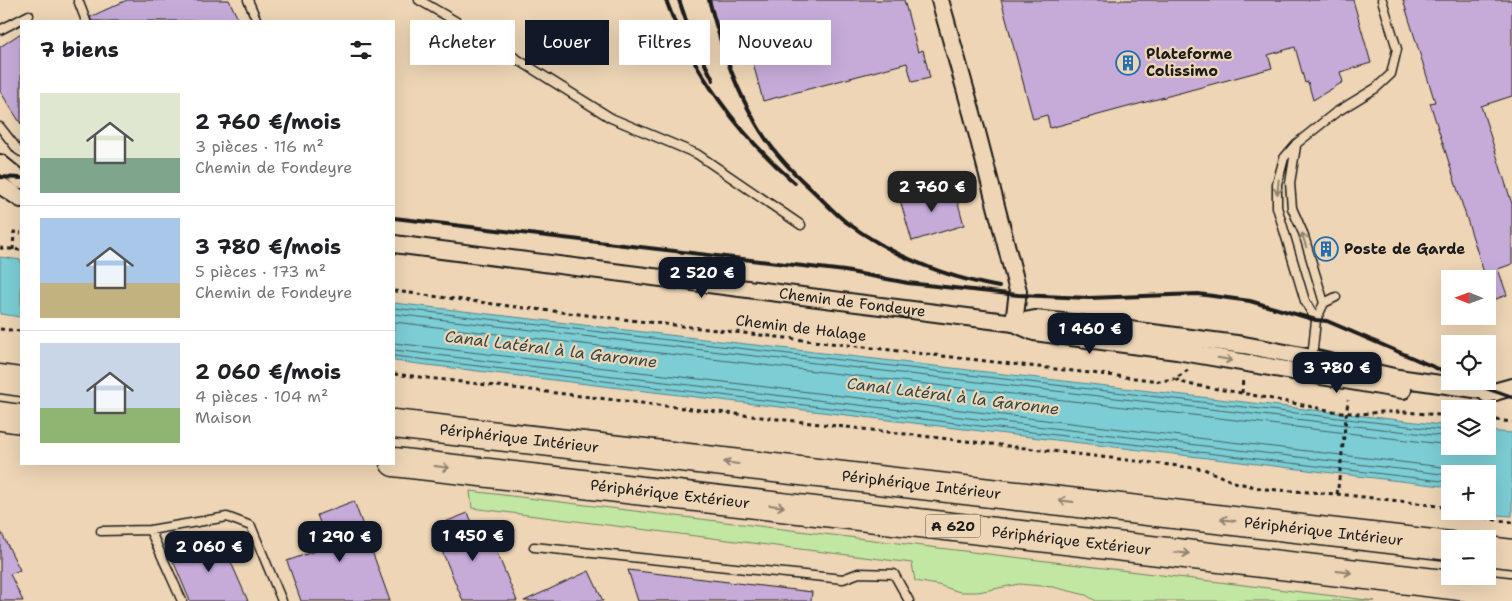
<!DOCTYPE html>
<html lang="fr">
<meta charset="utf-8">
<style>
:root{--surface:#fff;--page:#f2f2f2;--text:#202124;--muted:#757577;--line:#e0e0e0;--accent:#111827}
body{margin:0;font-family:"Shantell Sans",sans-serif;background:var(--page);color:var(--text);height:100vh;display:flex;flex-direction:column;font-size:19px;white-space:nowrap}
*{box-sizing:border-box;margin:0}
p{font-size:16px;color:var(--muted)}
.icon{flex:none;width:28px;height:28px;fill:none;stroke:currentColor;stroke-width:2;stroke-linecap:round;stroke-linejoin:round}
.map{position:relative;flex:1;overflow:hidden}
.drawer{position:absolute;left:20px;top:20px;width:375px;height:445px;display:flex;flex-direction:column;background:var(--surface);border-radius:0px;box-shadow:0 5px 20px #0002}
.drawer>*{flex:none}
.hud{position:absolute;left:410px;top:20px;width:475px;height:45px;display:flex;gap:10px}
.needle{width:32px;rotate:271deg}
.buttons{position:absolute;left:1441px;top:270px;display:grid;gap:10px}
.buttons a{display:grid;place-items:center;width:55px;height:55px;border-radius:0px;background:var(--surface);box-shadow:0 5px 20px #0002;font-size:25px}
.price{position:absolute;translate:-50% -42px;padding:0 11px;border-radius:10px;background:var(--accent);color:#fff;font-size:16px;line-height:32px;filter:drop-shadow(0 1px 2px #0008)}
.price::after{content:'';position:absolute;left:50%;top:30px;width:15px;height:11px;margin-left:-8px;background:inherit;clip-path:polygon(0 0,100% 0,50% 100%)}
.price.selected{background:#222;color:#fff}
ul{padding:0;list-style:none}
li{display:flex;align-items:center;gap:15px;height:125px;padding:0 20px}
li+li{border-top:1px solid var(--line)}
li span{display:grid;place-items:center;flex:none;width:140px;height:100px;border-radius:0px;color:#555}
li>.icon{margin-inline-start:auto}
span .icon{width:60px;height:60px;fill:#fffc;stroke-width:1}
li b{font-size:21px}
h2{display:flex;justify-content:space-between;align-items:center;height:60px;padding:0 20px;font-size:21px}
.chip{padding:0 18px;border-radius:0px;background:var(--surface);box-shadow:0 5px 20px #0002;font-size:18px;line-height:45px}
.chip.selected{background:var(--accent);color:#fff}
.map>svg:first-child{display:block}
.green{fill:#c2e7a2;stroke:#6f825f}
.water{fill:#7ccdd4;stroke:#56868a}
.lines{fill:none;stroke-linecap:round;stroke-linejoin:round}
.shore{stroke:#426366;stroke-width:1}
.building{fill:#c6abd9;stroke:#1c1c1c}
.service-casing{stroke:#1c1c1c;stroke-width:11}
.minor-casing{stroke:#1c1c1c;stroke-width:20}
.motorway-casing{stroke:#1c1c1c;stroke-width:31}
.path{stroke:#1c1c1c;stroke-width:3;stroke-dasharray:4 4;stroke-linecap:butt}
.service{stroke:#edd5b5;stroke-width:8}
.minor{stroke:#edd5b5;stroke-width:16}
.motorway{stroke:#edd5b5;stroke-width:28}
.rail{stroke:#1c1c1c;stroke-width:4}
.path-bridge{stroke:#1c1c1c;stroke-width:3;stroke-dasharray:4 4;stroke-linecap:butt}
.oneway{stroke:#8f8270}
.labels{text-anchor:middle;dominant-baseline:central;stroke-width:4.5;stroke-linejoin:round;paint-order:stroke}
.shield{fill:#edd5b5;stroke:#5b544a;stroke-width:1}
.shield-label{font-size:14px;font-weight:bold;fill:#1c1c1c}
.poi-label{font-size:15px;font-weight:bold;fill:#1c1c1c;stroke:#edd5b5;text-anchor:start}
.street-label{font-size:15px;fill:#1c1c1c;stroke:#edd5b5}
.water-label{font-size:16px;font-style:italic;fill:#34484a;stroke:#edd5b5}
</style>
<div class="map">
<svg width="1512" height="601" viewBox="0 0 1512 601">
<rect width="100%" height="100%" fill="#edd5b5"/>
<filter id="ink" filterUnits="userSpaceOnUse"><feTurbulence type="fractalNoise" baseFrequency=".02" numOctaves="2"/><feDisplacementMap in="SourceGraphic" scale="10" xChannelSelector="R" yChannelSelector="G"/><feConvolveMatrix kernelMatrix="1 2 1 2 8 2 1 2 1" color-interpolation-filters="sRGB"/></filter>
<g filter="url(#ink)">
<path class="green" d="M470 491 1375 601H1096L1086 595 1053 587 1019 584 978 592H960L938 585 915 581 912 563 472 508Z"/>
<path class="water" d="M0 257 21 260V317L0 314Z
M394 303 1450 426V446H1488V431L1512 433V516L1497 515 1488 511V474H1450V487L394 361Z"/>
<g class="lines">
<path class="shore" d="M394 308 1450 431
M394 314 1450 437
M394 322 1450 445
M394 343 1451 468 1463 474
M394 350 1450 475
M394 356 1450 482"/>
</g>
<path class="building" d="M127 0H229L239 21H92L90 17Z
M710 0H904L918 52 923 50 930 78 912 82 907 63 763 101 745 32 726 37 725 33 719 34Z
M1001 0H1353L1371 63 1340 72 1343 82 1313 100 1308 82 1305 83 1295 47 1268 55 1272 68 1050 128 1047 115 1033 119Z
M1403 0H1512V96L1481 106 1512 204V264L1498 269 1507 295 1493 300 1488 279H1486L1430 103 1435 102Z
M21 33V124L0 91V47Z
M953 185 964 225 912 241 900 200Z
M354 501 390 601H301L287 561 329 546 317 515Z
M468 513 481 542 491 538 517 601H463L432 527Z
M0 530 20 570 10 574 23 601H0Z
M219 535 248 601H190L171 556Z
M628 570 812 592 811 601H638Z
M589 571 603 601H524Z"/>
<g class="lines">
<g class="service-casing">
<path id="service" d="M78 0 86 21
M248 0 257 21
M419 0 469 29 611 118 697 154 801 225
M0 30 29 15
M0 127 18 150 21 152
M1296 146 1290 183 1292 208 1303 233 1324 303
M1316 320 1305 301 1277 207V184L1284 158 1296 144 1335 113 1376 88 1391 74 1397 49 1382 0
M1312 358 1316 320 1324 303 1336 297
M150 530 182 601
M101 531 150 530 227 517 251 526 282 601
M534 547 843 579 859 573 894 574 909 601"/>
</g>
<g class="minor-casing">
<g id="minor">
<path d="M940 0 972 113 1018 291 1014 323"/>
<path d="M0 163 21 180"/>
<path d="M0 185 21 199"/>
<path id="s1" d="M394 244 1014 323 1035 319 1107 327 1244 345 1312 358 1398 378 1495 392"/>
<path d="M1014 323 1034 332 1177 351 1403 390"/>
<path d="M1487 394 1512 387"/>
</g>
</g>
<g class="motorway-casing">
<g id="motorway">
<path d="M0 379 21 382"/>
<path d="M0 416 21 419"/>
<path id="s2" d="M394 424 1450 546"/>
<path id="s3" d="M394 462 1512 592"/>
<path d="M1488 551 1512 554"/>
</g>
</g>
<path class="path" d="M0 248 21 250
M13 250 14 232 21 233
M394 291 517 307 1160 381 1175 379
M0 329 21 331
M1188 370 1175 379 1187 384 1242 393 1333 411 1360 414 1381 412H1405L1450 416
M394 374 1204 469 1234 482 1264 489 1337 494 1417 503 1450 508
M1242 393 1243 377
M1488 419 1512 422
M1337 494 1338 488
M1462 511 1496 520 1512 522"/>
<use href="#service" class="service"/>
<use href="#minor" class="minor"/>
<use href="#motorway" class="motorway"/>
<path class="rail" d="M666 0C692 71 738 134 795 183
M679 0 692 38 713 80
M709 0C720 40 731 78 751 114 765 143 787 167 810 188 822 199 833 212 846 222 891 255 945 277 999 287
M0 177 21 178
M394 218 845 271 908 283 1018 295 1089 298 1198 294 1250 301 1316 320 1327 321 1450 374
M1466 381 1512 397"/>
<path class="path-bridge" d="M1338 488 1348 400"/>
</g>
<defs><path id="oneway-shaft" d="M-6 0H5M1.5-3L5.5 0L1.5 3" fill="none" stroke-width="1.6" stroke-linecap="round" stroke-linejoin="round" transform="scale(1.25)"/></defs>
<g class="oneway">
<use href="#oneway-shaft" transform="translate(1278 187) rotate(95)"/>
<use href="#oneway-shaft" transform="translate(1304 240) rotate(-107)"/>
<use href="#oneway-shaft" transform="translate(1225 359) rotate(9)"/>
<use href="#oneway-shaft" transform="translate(731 463) rotate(-173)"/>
<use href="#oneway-shaft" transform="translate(442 467) rotate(7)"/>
<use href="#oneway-shaft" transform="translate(1066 501) rotate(-173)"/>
<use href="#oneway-shaft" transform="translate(777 506) rotate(7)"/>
<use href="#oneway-shaft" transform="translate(1228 520) rotate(-173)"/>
<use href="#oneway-shaft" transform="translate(1182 553) rotate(7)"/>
<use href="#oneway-shaft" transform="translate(1344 572) rotate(7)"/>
</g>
</g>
<defs>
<g id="building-ring" transform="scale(1.25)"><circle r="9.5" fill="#edd5b5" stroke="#1f6fb2" stroke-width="1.5"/><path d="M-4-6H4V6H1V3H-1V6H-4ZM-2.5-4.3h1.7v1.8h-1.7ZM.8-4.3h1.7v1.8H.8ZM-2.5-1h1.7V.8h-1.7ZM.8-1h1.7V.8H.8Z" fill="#1f6fb2"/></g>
</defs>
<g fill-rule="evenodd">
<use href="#building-ring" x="1128" y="63"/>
<use href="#building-ring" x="1326" y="249"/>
</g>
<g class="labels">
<rect class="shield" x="925.5" y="514.5" width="55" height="23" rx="4"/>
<g class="shield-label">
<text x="953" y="526">A 620</text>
</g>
<g class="poi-label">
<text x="1146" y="54">Plateforme<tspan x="1146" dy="17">Colissimo</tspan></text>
<text x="1344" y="249">Poste de Garde</text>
</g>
<g class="street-label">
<text stroke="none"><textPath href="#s1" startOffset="462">Chemin de Fondeyre</textPath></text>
<text transform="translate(801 328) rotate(7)">Chemin de Halage</text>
<text stroke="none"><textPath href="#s2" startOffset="126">Périphérique Intérieur</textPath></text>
<text stroke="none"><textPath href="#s2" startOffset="531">Périphérique Intérieur</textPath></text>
<text stroke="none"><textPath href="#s3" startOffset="278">Périphérique Extérieur</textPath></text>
<text stroke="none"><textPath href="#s2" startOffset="936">Périphérique Intérieur</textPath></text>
<text stroke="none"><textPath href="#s3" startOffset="682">Périphérique Extérieur</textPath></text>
</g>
<g class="water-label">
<text transform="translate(551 349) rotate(7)">Canal Latéral à la Garonne</text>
<text transform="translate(953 396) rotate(7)">Canal Latéral à la Garonne</text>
</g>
</g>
</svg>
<div class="buttons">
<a><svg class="needle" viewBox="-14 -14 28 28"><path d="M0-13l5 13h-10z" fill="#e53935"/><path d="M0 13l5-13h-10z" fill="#757577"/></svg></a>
<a><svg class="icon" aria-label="locate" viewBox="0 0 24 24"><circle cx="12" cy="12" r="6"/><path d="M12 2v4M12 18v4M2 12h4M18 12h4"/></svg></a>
<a><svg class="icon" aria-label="layers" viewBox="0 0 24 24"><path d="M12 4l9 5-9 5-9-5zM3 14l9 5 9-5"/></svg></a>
<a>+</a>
<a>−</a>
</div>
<b class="price selected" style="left:932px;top:213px">2 760 €</b>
<b class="price" style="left:702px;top:299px">2 520 €</b>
<b class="price" style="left:1090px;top:355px">1 460 €</b>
<b class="price" style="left:1337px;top:394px">3 780 €</b>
<b class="price" style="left:473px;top:562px">1 450 €</b>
<b class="price" style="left:340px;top:563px">1 290 €</b>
<b class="price" style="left:209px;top:573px">2 060 €</b>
<div class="hud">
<a class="chip">Acheter</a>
<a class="chip selected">Louer</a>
<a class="chip">Filtres</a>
<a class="chip">Nouveau</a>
</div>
<section class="drawer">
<h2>7 biens<svg class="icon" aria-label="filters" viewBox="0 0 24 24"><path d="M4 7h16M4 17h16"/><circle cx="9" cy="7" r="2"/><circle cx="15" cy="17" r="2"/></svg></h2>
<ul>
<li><span style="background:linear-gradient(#dfe7d0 65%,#7fa58c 0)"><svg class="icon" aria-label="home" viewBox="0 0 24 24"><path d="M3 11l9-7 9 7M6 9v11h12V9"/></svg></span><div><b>2 760 €/mois</b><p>3 pièces · 116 m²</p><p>Chemin de Fondeyre</p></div></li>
<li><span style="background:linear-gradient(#a9c7e8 65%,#c2b280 0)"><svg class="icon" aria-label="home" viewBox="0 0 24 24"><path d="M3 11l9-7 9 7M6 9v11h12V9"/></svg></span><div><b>3 780 €/mois</b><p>5 pièces · 173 m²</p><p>Chemin de Fondeyre</p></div></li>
<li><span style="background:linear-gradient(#c9d6e8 65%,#8fb573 0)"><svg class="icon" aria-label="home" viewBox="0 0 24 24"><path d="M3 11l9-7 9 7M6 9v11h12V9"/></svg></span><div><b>2 060 €/mois</b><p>4 pièces · 104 m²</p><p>Maison</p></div></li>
</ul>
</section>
</div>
